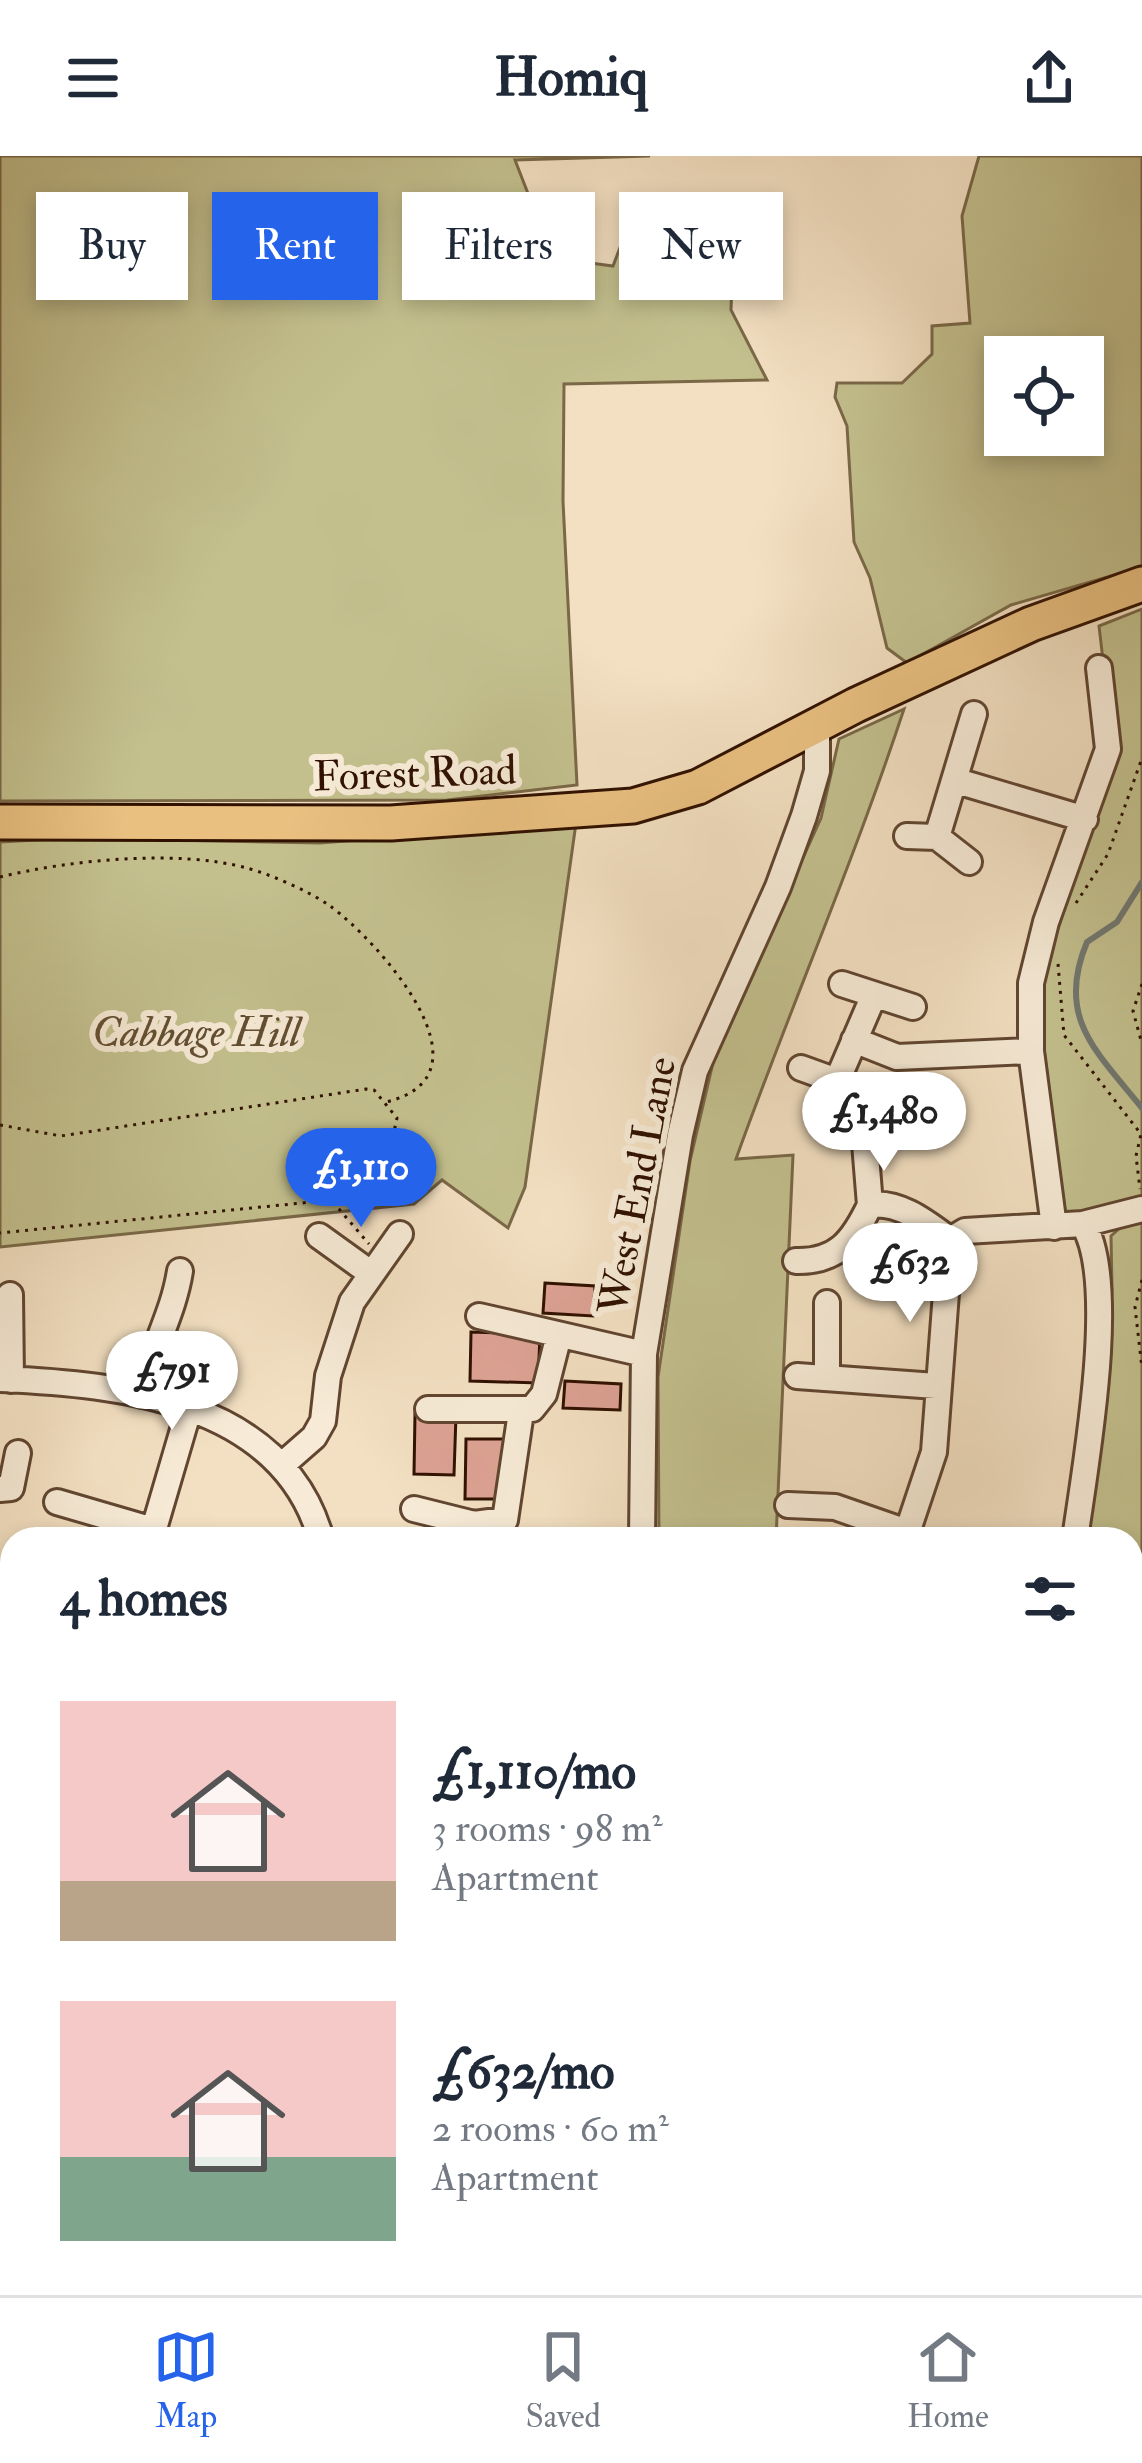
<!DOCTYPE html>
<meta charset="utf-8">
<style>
:root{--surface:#fff;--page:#f2f2f3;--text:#1f2937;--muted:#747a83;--line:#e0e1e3;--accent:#2563eb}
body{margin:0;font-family:"IM FELL Double Pica",serif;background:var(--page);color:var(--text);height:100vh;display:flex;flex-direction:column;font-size:45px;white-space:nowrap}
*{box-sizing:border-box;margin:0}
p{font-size:39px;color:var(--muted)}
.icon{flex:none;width:66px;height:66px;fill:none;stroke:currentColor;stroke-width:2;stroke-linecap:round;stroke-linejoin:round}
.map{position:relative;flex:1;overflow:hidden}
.panel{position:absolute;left:0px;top:1371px;width:1143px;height:768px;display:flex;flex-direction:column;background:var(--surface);border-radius:36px 36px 0 0;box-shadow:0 6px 18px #0003}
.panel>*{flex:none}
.banner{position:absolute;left:36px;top:36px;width:1071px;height:108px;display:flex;gap:24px}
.fabs{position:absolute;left:984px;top:180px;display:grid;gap:24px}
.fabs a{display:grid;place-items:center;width:120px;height:120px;border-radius:0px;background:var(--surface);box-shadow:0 6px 18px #0003;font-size:60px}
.price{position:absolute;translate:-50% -102px;padding:0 27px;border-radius:42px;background:#fff;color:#222;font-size:39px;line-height:78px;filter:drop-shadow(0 3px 6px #0008)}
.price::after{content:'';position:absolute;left:50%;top:72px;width:36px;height:27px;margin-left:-18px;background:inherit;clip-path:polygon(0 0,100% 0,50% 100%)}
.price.active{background:var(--accent);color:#fff}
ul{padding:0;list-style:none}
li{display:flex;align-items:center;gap:36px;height:300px;padding:0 60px}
li span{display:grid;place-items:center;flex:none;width:336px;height:240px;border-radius:0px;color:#555}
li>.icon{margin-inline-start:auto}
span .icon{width:144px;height:144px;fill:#fffc;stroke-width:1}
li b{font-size:51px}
h2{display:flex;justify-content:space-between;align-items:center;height:144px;padding:0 60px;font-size:51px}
.tag{padding:0 42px;border-radius:0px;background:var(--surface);box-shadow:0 6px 18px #0003;font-size:42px;line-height:108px}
.tag.active{background:var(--accent);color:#fff}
header{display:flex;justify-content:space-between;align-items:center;height:156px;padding:0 60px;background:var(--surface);font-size:54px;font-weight:700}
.tab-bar{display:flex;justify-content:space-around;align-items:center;height:168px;border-top:3px solid var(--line);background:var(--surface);font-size:33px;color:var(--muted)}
.tab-bar a{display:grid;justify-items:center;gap:6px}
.tab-bar .active{color:var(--accent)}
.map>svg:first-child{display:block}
.green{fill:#c3c08e;stroke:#7a6847;stroke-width:3;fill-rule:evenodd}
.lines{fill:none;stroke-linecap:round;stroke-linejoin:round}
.stream{stroke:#717770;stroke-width:6}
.building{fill:#dda294;stroke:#301100;stroke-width:3}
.minor-casing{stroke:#614530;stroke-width:30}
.major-casing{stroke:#301100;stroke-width:39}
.path{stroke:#301100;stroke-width:3;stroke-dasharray:3 6;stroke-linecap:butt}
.minor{stroke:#f7ebd7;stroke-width:24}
.major{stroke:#eac081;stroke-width:33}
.labels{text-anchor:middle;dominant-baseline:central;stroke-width:12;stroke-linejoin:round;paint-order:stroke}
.street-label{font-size:42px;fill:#301100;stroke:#f7ebd7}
.park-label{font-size:42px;font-style:italic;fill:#634e32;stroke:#f7ebd7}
</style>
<header><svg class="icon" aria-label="menu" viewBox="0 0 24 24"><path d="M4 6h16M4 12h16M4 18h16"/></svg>Homiq<svg class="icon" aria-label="share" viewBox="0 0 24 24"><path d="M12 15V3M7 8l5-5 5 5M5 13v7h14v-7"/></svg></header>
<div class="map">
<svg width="1142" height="2139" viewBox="0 0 1142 2139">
<rect width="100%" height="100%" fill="#f3e0c2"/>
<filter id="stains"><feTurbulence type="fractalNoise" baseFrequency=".00167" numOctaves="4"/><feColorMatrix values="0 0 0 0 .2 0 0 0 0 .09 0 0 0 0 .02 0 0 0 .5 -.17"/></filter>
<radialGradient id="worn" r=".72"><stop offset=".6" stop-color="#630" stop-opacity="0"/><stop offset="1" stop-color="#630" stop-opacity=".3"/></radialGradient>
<path class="green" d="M0 0H650L515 4 553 102 613 110 621 89 733 96 731 154 767 224 564 228 563 345 577 629 447 644 0 645Z
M979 0H1142V411L1011 449 907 507 887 492 870 422 854 386 847 270 835 241 837 227H902L932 198V170L970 167 962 60ZM1005 201H1083V279H1005Z
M1142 453V1040L1065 1060 1037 838 1114 598 1099 470Z
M904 553C854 705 790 852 736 1003L793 999 776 1383H659L658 1221 690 1005 716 894 821 662 839 583Z
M576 667 525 1031 508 1072 442 1024 414 1048 0 1091V686L72 682 320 687Z
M1142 1065V1900C1132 1916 1142 2036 1142 2067L1131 2066V1383H1089L1112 1135 1111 1080 1121 1071Z
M0 1410 12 1412V1524L0 1504Z"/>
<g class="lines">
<path class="stream" d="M1142 726 1117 766 1087 786C1055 862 1097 896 1142 952
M1131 1946 1142 1911
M609 2139 617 2127"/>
</g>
<path class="building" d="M545 1127 595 1130 593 1160 543 1157Z
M471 1176 540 1178 538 1227 470 1225Z
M565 1225 621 1228 620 1254 563 1252Z
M415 1258 456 1259 454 1319 414 1318Z
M466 1283H504V1343H465Z"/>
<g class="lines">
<g class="minor-casing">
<path id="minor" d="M957 625 1085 663
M907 680 937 681 969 706
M937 681 974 558
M842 828 913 851
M854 884 897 901 1031 895
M801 912 837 925 874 839
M865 987 870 1049
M1054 1071 1031 895V827L1046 766 1108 593 1099 512
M319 1080 369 1116
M796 1105C837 1106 853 1085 870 1049 900 1045 927 1067 950 1084
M10 1139 11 1224
M827 1147V1222
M479 1160 644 1198
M797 1220 936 1230
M0 1223C121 1228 283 1245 321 1383
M142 1239C150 1195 173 1160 180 1115
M428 1253H532L544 1238 559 1179
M282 1309 314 1281 323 1265 328 1220 352 1146 400 1078
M0 1333 11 1332 18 1297
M57 1346 153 1374
M788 1349 835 1351 907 1376
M414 1353 474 1368 505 1364 521 1256
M151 1383 190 1250
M642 1383 644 1198 680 979 695 915 778 731 804 660 817 615V570
M905 1383 934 1296 950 1084 965 1075 1083 1068 1142 1053
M1075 1383C1085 1311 1119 1126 1083 1068
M0 1654 12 1678
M0 1724 12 1718
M9 1866 12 1877
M0 1937 12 1932
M0 2077 12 2078
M1131 2094H1142
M252 2127 257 2139
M429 2127 436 2139
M1115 2127V2139
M48 2139 49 2127
M459 2139 506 2127
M841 2139 843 2132"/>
</g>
<g class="major-casing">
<path id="major" d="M0 666 391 667 633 650 698 631 856 549 1031 468 1142 428"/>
</g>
<path class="path" d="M0 721C70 704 177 693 247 712 272 719 309 735 330 750 376 783 500 919 386 946
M1076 747 1108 698 1142 602
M1058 808 1064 879 1141 978 1136 1000 1140 1033
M1142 828 1133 855 1142 888
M0 969 61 980 366 933 374 934 397 962 392 985 332 1044 0 1077
M333 1046 369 1088
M1142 1124 1135 1151 1142 1212
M0 1426H12
M0 1468 12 1479
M0 1506 12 1526
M0 1578 12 1572
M1131 1597 1142 1600
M1131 1639 1142 1641
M1131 1764 1142 1742
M1131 1850 1142 1851
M525 2134 553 2127"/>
<use href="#minor" class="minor"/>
<use href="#major" class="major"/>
</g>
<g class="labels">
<g class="street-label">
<text transform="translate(415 618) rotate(-2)">Forest Road</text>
<text transform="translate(638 1030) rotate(-79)">West End Lane</text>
</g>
<g class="park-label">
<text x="196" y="877">Cabbage Hill</text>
</g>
</g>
<rect width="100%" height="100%" filter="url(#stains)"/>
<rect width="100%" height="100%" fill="url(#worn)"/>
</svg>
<div class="fabs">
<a><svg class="icon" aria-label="locate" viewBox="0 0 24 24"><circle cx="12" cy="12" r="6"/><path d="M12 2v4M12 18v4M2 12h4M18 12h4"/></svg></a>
</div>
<b class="price" style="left:884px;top:1018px">£1,480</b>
<b class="price active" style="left:361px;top:1074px">£1,110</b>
<b class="price" style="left:910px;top:1169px">£632</b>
<b class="price" style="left:172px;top:1277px">£791</b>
<div class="banner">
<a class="tag">Buy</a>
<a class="tag active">Rent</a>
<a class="tag">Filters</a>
<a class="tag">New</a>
</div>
<section class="panel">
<h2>4 homes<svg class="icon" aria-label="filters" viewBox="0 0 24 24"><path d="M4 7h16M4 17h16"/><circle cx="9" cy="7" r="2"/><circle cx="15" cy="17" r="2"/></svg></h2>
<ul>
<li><span style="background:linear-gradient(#f6c9c9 75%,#b9a48a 0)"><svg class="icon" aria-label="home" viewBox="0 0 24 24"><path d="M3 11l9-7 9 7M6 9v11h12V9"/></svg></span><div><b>£1,110/mo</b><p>3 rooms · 98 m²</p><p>Apartment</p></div></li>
<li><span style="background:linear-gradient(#f6c9c9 65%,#7fa58c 0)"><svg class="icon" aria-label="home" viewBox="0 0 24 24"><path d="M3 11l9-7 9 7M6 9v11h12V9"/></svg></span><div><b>£632/mo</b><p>2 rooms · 60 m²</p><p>Apartment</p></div></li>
</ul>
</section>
</div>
<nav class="tab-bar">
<a class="active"><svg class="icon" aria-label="map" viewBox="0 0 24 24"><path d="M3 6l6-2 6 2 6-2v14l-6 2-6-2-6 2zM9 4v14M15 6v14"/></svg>Map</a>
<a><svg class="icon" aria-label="saved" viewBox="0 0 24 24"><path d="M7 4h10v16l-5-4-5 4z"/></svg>Saved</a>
<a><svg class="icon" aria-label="home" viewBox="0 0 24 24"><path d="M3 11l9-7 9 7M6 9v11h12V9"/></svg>Home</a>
</nav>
